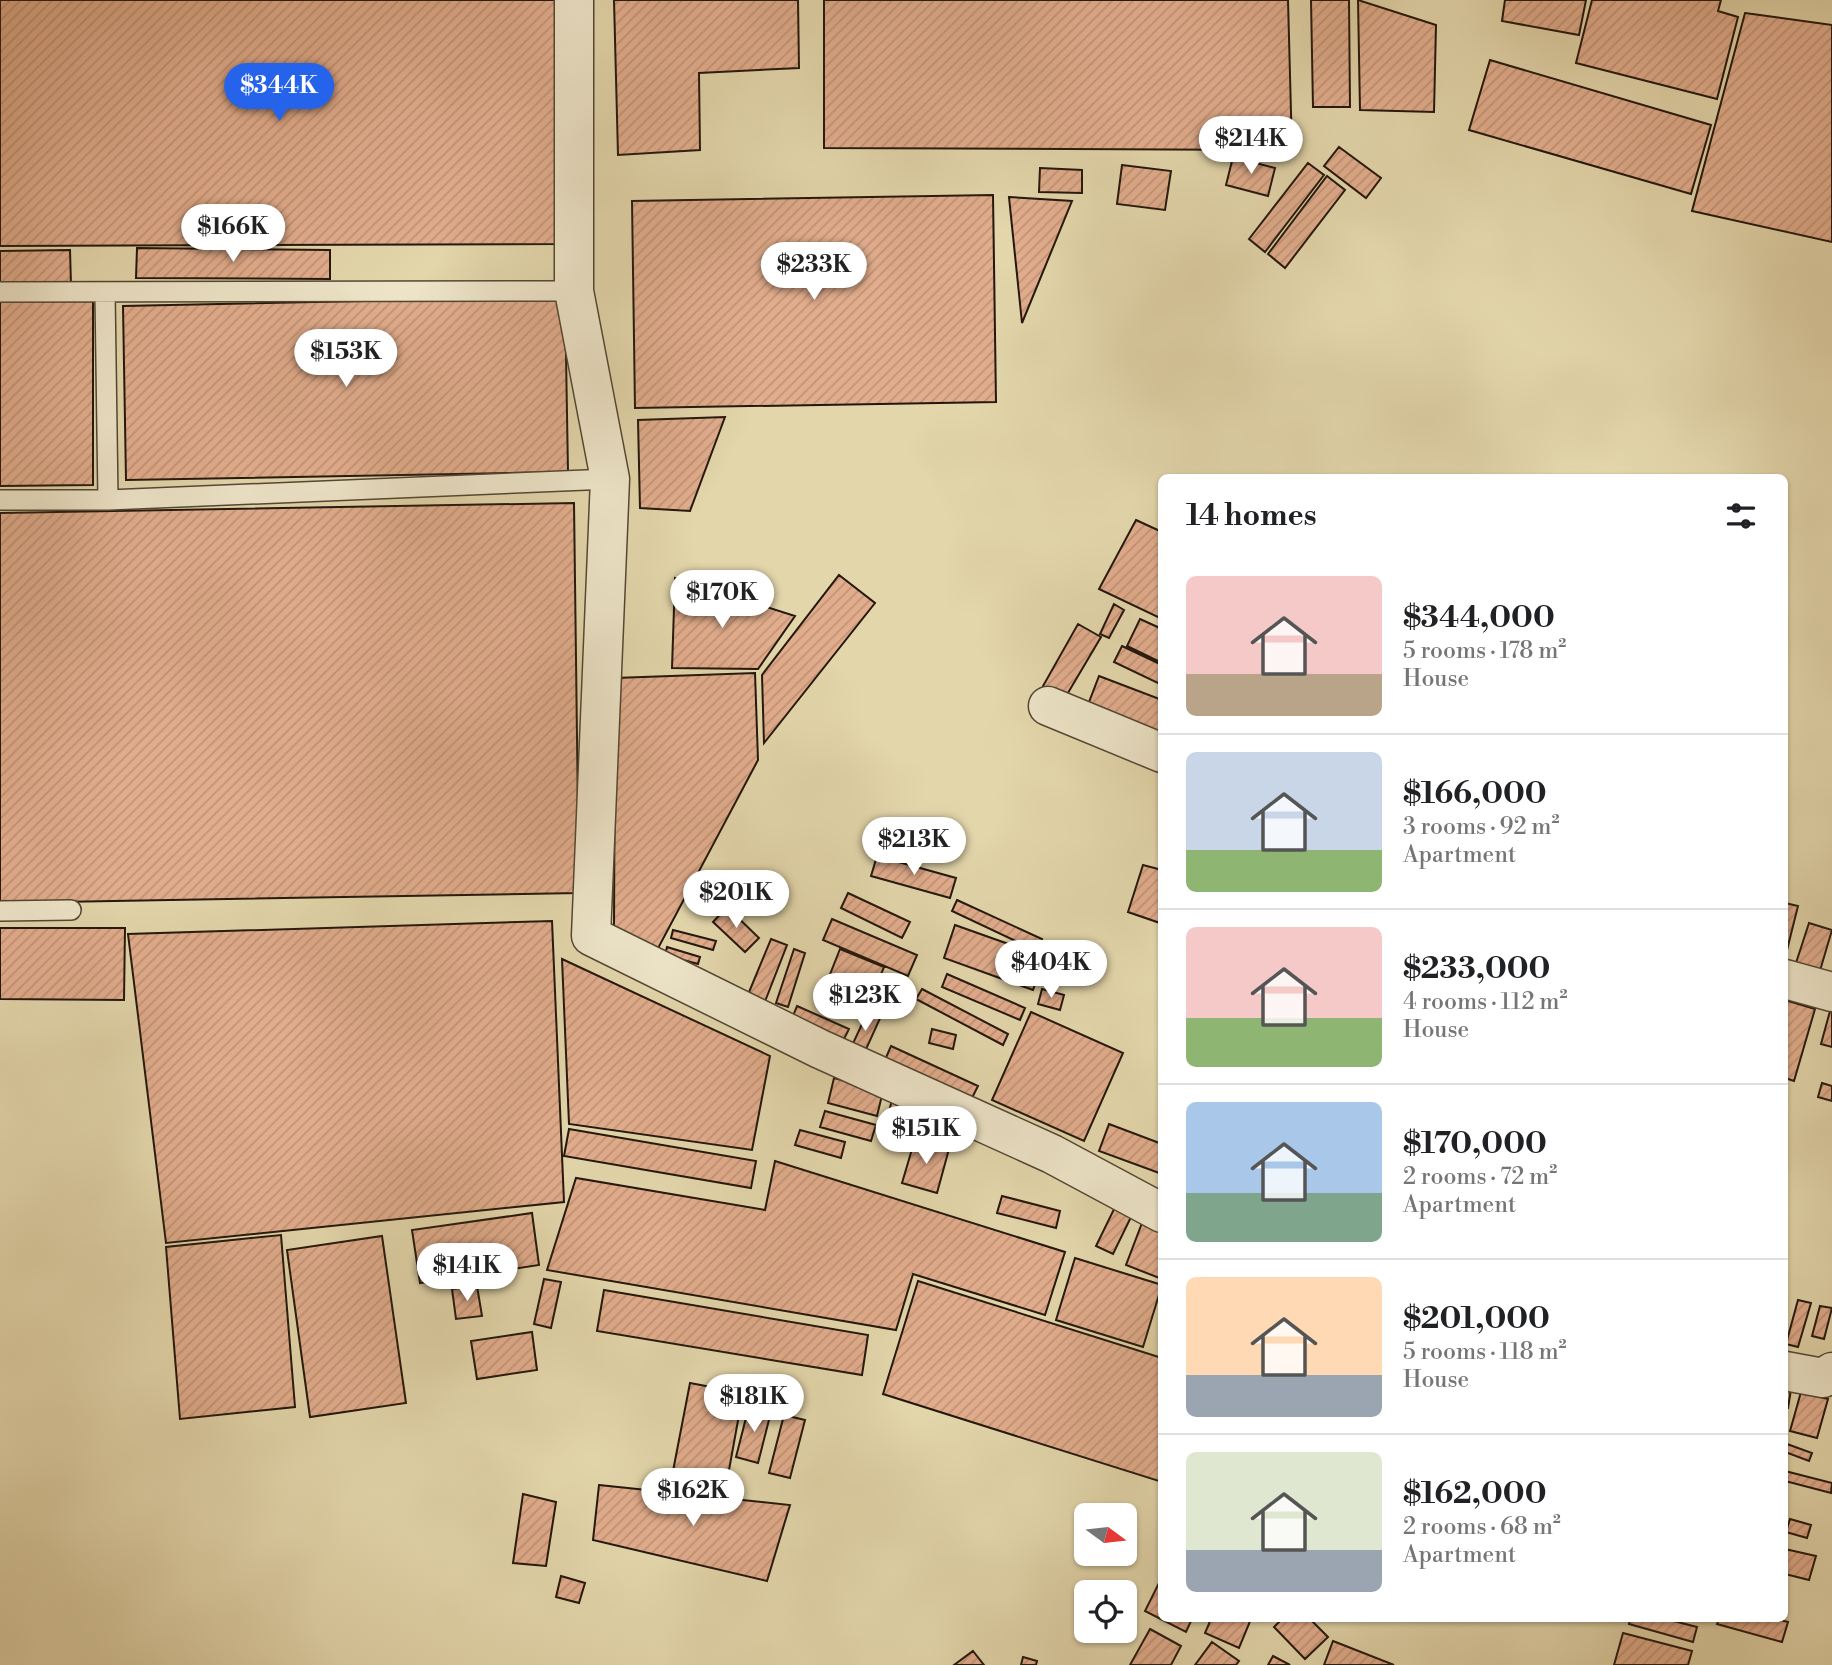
<!DOCTYPE html>
<meta charset="utf-8">
<style>
:root{--surface:#fff;--page:#f2f2f2;--text:#202124;--muted:#757577;--line:#e0e0e0;--accent:#2563eb}
body{margin:0;font-family:"Libre Bodoni",serif;background:var(--page);color:var(--text);height:100vh;display:flex;flex-direction:column;font-size:26px;white-space:nowrap}
*{box-sizing:border-box;margin:0}
p{font-size:23px;color:var(--muted)}
.icon{flex:none;width:38px;height:38px;fill:none;stroke:currentColor;stroke-width:2;stroke-linecap:round;stroke-linejoin:round}
.map{position:relative;flex:1;overflow:hidden}
.details{position:absolute;left:1158px;top:474px;width:630px;height:1148px;display:flex;flex-direction:column;background:var(--surface);border-radius:10px;box-shadow:0 2px 5px #0004}
.details>*{flex:none}
.needle{width:46px;rotate:105deg}
.fabs{position:absolute;left:1074px;top:1503px;display:grid;gap:14px}
.fabs a{display:grid;place-items:center;width:63px;height:63px;border-radius:10px;background:var(--surface);box-shadow:0 2px 5px #0004;font-size:35px}
.price{position:absolute;translate:-50% -60px;padding:0 16px;border-radius:24px;background:#fff;color:#222;font-size:23px;line-height:46px;filter:drop-shadow(0 2px 4px #0008)}
.price::after{content:'';position:absolute;left:50%;top:42px;width:21px;height:16px;margin-left:-10px;background:inherit;clip-path:polygon(0 0,100% 0,50% 100%)}
.price.selected{background:var(--accent);color:#fff}
ul{padding:0;list-style:none}
li{display:flex;align-items:center;gap:21px;height:175px;padding:0 28px}
li+li{border-top:2px solid var(--line)}
li span{display:grid;place-items:center;flex:none;width:196px;height:140px;border-radius:10px;color:#555}
li>.icon{margin-inline-start:auto}
span .icon{width:84px;height:84px;fill:#fffc;stroke-width:1}
li b{font-size:30px}
h2{display:flex;justify-content:space-between;align-items:center;height:84px;padding:0 28px;font-size:30px}
.map>svg:first-child{display:block}
.building{fill:url(#building-hatch);stroke:#23170c;stroke-width:2}
.lines{fill:none;stroke-linecap:round;stroke-linejoin:round}
.lane-casing{stroke:#534734;stroke-width:22}
.street-casing{stroke:#534734;stroke-width:41}
.lane{stroke:#ede4c8;stroke-width:19}
.street{stroke:#ede4c8;stroke-width:38}
</style>
<div class="map">
<svg width="1832" height="1665" viewBox="0 0 1832 1665">
<defs>
<pattern id="building-hatch" width="6" height="6" patternUnits="userSpaceOnUse" patternTransform="scale(1.75)"><rect width="6" height="6" fill="#e2ad8d"/><path d="M-1 1l2-2M0 6l6-6M5 7l2-2" fill="none" stroke="#c29478"/></pattern>
</defs>
<rect width="100%" height="100%" fill="#e3d6ab"/>
<filter id="stains"><feTurbulence type="fractalNoise" baseFrequency=".00286" numOctaves="4"/><feColorMatrix values="0 0 0 0 .2 0 0 0 0 .09 0 0 0 0 .02 0 0 0 .5 -.17"/></filter>
<radialGradient id="worn" r=".72"><stop offset=".6" stop-color="#630" stop-opacity="0"/><stop offset="1" stop-color="#630" stop-opacity=".3"/></radialGradient>
<path class="building" d="M0 0H559V244L0 246Z
M614 0H798L799 68 699 73 700 150 618 155Z
M824 0H1288L1292 150 824 148Z
M1311 0H1349L1350 107H1313Z
M1358 0 1436 25 1434 112 1360 110Z
M1505 0H1586L1579 35 1502 21Z
M1592 0H1721L1718 11 1738 17 1717 99 1576 63Z
M1745 13 1832 25V242L1692 211Z
M1490 60 1711 125 1691 194 1469 130Z
M1339 147 1381 178 1366 198 1324 166Z
M1233 157 1275 168 1268 196 1226 185Z
M1308 163 1324 175 1265 252 1249 239Z
M1122 165 1171 171 1165 210 1117 204Z
M1040 168 1082 170V193L1039 192Z
M1327 176 1345 190 1285 268 1268 254Z
M993 195 996 402 635 408 632 201Z
M1009 197 1072 201 1022 323Z
M137 248 330 250V279L136 278Z
M70 250 71 285 0 286V251Z
M565 297 568 472 126 480 123 306Z
M93 298V485L0 486V299Z
M725 417 690 511 640 508 638 420Z
M574 503 579 893 0 903V513Z
M1136 520 1162 532V619L1099 589Z
M839 575 875 603 764 743 762 675Z
M675 578 795 616 758 669 672 668Z
M1114 604 1124 610 1109 638 1100 634Z
M1140 619 1162 629V663L1127 646Z
M1078 624 1101 637 1065 698 1043 686Z
M1122 646 1162 665V685L1114 662Z
M755 673 758 760 655 954 614 931 615 678Z
M1099 676 1162 700V738L1086 710Z
M877 856 956 878 950 898 871 876Z
M1143 865 1162 870 1160 923 1128 912Z
M700 884 720 889 713 912 693 907Z
M848 893 910 922 902 938 841 908Z
M957 900 1042 939 1037 951 952 911Z
M1785 903 1798 906 1785 958Z
M727 907 759 938 745 952 713 922Z
M832 919 917 955 908 976 823 940Z
M552 921 564 1202 166 1243 128 934Z
M1809 923 1832 930 1819 974 1795 966Z
M955 925 1045 957 1033 990 944 958Z
M0 928H125L124 1000 0 999Z
M673 930 716 941 713 950 671 938Z
M771 939 787 945 764 1004 747 997Z
M667 947 700 957 698 964 665 955Z
M794 949 805 953 788 1007 776 1003Z
M840 949 884 967 873 994 829 977Z
M562 959 770 1056 752 1150 569 1124Z
M947 974 1025 1008 1020 1020 942 987Z
M922 989 1008 1034 1003 1045 916 999Z
M1042 989 1064 995 1060 1010 1038 1004Z
M1785 1000 1815 1009 1794 1081 1785 1078Z
M797 1006 849 1029 844 1039 793 1016Z
M869 1009 882 1014 862 1058 849 1052Z
M1830 1011H1832V1047L1821 1044Z
M1031 1012 1123 1053 1084 1141 992 1100Z
M932 1029 956 1035 953 1049 929 1043Z
M891 1046 978 1086 970 1102 884 1062Z
M834 1078 883 1091 877 1116 828 1103Z
M1822 1083 1832 1086V1101L1818 1097Z
M892 1100 963 1120 957 1141 910 1128 905 1144 882 1137Z
M825 1111 876 1125 871 1141 820 1127Z
M1109 1124 1162 1144V1174L1099 1151Z
M569 1129 756 1161 751 1188 564 1156Z
M800 1130 845 1142 841 1158 795 1145Z
M915 1139 949 1149 937 1193 902 1183Z
M775 1161 1065 1252 1045 1315 913 1274 896 1330 547 1270 576 1178 765 1210Z
M1002 1196 1060 1211 1056 1228 997 1213Z
M1116 1205 1133 1213 1113 1254 1096 1246Z
M532 1213 539 1265 420 1283 412 1230Z
M1142 1223 1162 1231V1279L1126 1265Z
M281 1235 295 1407 180 1419 166 1247Z
M382 1236 406 1403 310 1417 287 1250Z
M1075 1258 1162 1285 1143 1347 1056 1320Z
M544 1279 561 1282 551 1328 534 1324Z
M918 1281 1162 1358V1482L883 1394Z
M477 1286 482 1316 456 1319 452 1289Z
M604 1290 868 1335 862 1375 597 1331Z
M1798 1300 1811 1303 1798 1347 1786 1344Z
M1820 1306 1832 1308 1824 1339 1812 1336Z
M532 1332 537 1370 477 1379 471 1341Z
M1785 1382 1792 1383 1788 1408H1785Z
M690 1383 743 1393 727 1481 673 1471Z
M1801 1392 1828 1399 1817 1438 1790 1431Z
M749 1406 771 1412 758 1463 736 1457Z
M784 1415 805 1420 790 1478 769 1473Z
M1787 1444 1812 1453 1809 1461 1785 1452Z
M1785 1471 1832 1483 1831 1493 1785 1481Z
M599 1485 790 1505 767 1581 593 1540Z
M523 1494 556 1502 546 1566 513 1563Z
M1790 1519 1811 1525 1807 1538 1786 1532Z
M1785 1549 1816 1556 1809 1580 1785 1574Z
M561 1576 585 1583 579 1603 556 1597Z
M1162 1577V1619H1192L1186 1632 1145 1611Z
M1211 1619H1251L1239 1648 1205 1633Z
M1282 1619H1310L1328 1637 1305 1659 1274 1627Z
M1630 1619H1666L1697 1627 1693 1642 1629 1624Z
M1719 1619H1776L1788 1622 1782 1642 1717 1624Z
M1150 1629 1181 1646 1171 1665H1130Z
M1623 1633 1692 1651 1688 1665H1614Z
M1333 1641 1394 1665H1324Z
M1212 1642 1239 1661 1236 1665H1195Z
M973 1651 984 1665H954Z
M1273 1656 1290 1665H1268Z
M1023 1657 1037 1661 1036 1665H1021Z"/>
<g class="lines">
<g class="lane-casing">
<path id="lane" d="M0 292 574 291
M105 293 108 500
M0 500H108L610 479
M0 911 71 910"/>
</g>
<g class="street-casing">
<path id="street" d="M574 0V291L610 479 591 936 820 1049 1052 1154 1162 1213
M1048 706 1162 753
M1785 979 1832 992
M1785 1371 1823 1378 1832 1372"/>
</g>
<use href="#lane" class="lane"/>
<use href="#street" class="street"/>
</g>
<rect width="100%" height="100%" filter="url(#stains)"/>
<rect width="100%" height="100%" fill="url(#worn)"/>
</svg>
<div class="fabs">
<a><svg class="needle" viewBox="-14 -14 28 28"><path d="M0-13l5 13h-10z" fill="#e53935"/><path d="M0 13l5-13h-10z" fill="#757577"/></svg></a>
<a><svg class="icon" aria-label="locate" viewBox="0 0 24 24"><circle cx="12" cy="12" r="6"/><path d="M12 2v4M12 18v4M2 12h4M18 12h4"/></svg></a>
</div>
<b class="price selected" style="left:279px;top:123px">$344K</b>
<b class="price" style="left:1251px;top:176px">$214K</b>
<b class="price" style="left:233px;top:264px">$166K</b>
<b class="price" style="left:814px;top:302px">$233K</b>
<b class="price" style="left:346px;top:389px">$153K</b>
<b class="price" style="left:722px;top:630px">$170K</b>
<b class="price" style="left:914px;top:877px">$213K</b>
<b class="price" style="left:736px;top:930px">$201K</b>
<b class="price" style="left:1051px;top:1000px">$404K</b>
<b class="price" style="left:865px;top:1033px">$123K</b>
<b class="price" style="left:926px;top:1166px">$151K</b>
<b class="price" style="left:467px;top:1303px">$141K</b>
<b class="price" style="left:754px;top:1434px">$181K</b>
<b class="price" style="left:693px;top:1528px">$162K</b>
<section class="details">
<h2>14 homes<svg class="icon" aria-label="filters" viewBox="0 0 24 24"><path d="M4 7h16M4 17h16"/><circle cx="9" cy="7" r="2"/><circle cx="15" cy="17" r="2"/></svg></h2>
<ul>
<li><span style="background:linear-gradient(#f6c9c9 70%,#b9a48a 0)"><svg class="icon" aria-label="home" viewBox="0 0 24 24"><path d="M3 11l9-7 9 7M6 9v11h12V9"/></svg></span><div><b>$344,000</b><p>5 rooms · 178 m²</p><p>House</p></div></li>
<li><span style="background:linear-gradient(#c9d6e8 70%,#8fb573 0)"><svg class="icon" aria-label="home" viewBox="0 0 24 24"><path d="M3 11l9-7 9 7M6 9v11h12V9"/></svg></span><div><b>$166,000</b><p>3 rooms · 92 m²</p><p>Apartment</p></div></li>
<li><span style="background:linear-gradient(#f6c9c9 65%,#8fb573 0)"><svg class="icon" aria-label="home" viewBox="0 0 24 24"><path d="M3 11l9-7 9 7M6 9v11h12V9"/></svg></span><div><b>$233,000</b><p>4 rooms · 112 m²</p><p>House</p></div></li>
<li><span style="background:linear-gradient(#a9c7e8 65%,#7fa58c 0)"><svg class="icon" aria-label="home" viewBox="0 0 24 24"><path d="M3 11l9-7 9 7M6 9v11h12V9"/></svg></span><div><b>$170,000</b><p>2 rooms · 72 m²</p><p>Apartment</p></div></li>
<li><span style="background:linear-gradient(#ffd9b3 70%,#9aa5b1 0)"><svg class="icon" aria-label="home" viewBox="0 0 24 24"><path d="M3 11l9-7 9 7M6 9v11h12V9"/></svg></span><div><b>$201,000</b><p>5 rooms · 118 m²</p><p>House</p></div></li>
<li><span style="background:linear-gradient(#dfe7d0 70%,#9aa5b1 0)"><svg class="icon" aria-label="home" viewBox="0 0 24 24"><path d="M3 11l9-7 9 7M6 9v11h12V9"/></svg></span><div><b>$162,000</b><p>2 rooms · 68 m²</p><p>Apartment</p></div></li>
</ul>
</section>
</div>
